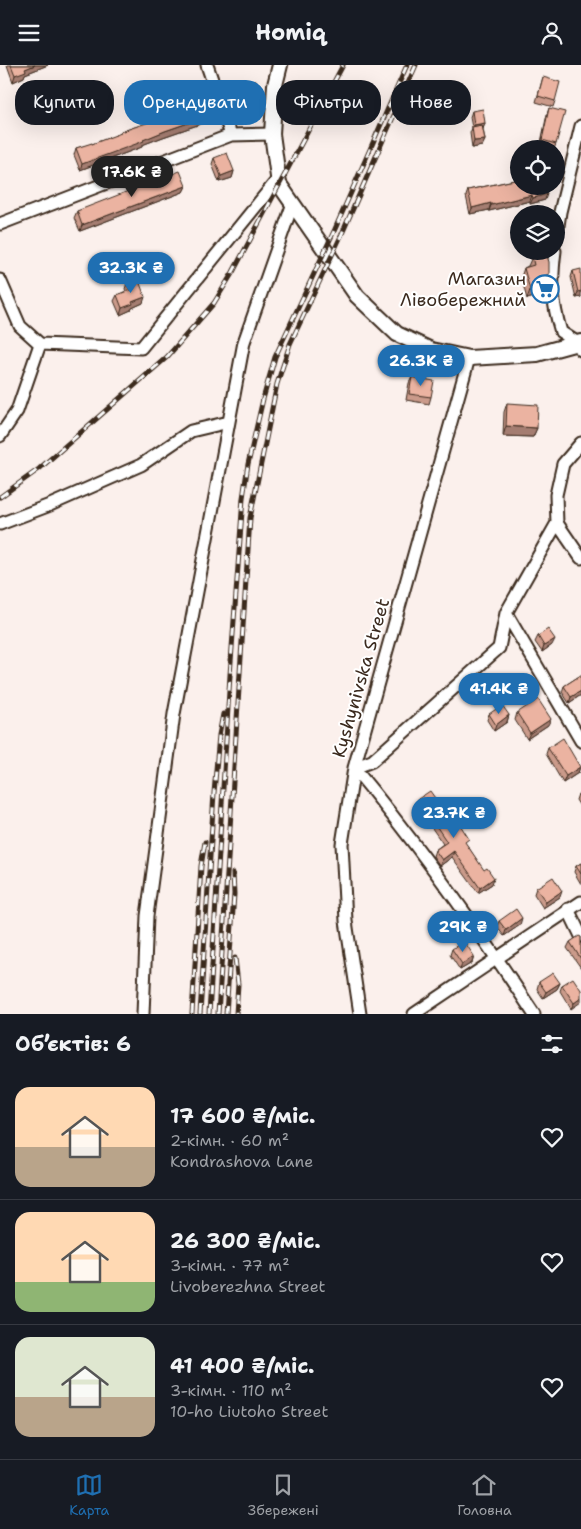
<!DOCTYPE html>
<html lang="uk">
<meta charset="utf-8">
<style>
:root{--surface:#171b24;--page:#242831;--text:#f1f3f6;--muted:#9ea1a6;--line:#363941;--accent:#1f6fb2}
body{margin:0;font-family:"Shantell Sans",sans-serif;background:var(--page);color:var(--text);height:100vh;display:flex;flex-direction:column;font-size:19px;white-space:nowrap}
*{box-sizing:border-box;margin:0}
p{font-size:16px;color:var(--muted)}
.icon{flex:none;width:28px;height:28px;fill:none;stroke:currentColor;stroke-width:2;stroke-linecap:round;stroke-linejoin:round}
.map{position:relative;height:949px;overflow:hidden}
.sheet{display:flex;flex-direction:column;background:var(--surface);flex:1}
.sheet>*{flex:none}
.guide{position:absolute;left:15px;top:15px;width:551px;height:45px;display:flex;gap:10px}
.buttons{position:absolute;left:510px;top:75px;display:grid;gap:10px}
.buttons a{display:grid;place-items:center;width:55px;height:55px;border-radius:50%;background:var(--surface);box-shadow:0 5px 20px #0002;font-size:25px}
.price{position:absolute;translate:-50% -42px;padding:0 11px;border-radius:18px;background:var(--accent);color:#fff;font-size:16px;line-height:32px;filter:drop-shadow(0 1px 2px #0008)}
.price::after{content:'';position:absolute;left:50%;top:30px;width:15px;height:11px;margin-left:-8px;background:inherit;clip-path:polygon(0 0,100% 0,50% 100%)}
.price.on{background:#222;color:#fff}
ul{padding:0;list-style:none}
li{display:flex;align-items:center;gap:15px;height:125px;padding:0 15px}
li+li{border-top:1px solid var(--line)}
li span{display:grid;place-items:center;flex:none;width:140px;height:100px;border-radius:15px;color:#555}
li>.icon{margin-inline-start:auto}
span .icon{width:60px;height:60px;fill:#fffc;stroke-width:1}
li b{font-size:21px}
h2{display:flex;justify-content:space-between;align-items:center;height:60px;padding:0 15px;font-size:21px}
.chip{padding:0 18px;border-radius:20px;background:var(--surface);box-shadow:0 5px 20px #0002;font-size:18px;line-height:45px}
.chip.on{background:var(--accent);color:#fff}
header{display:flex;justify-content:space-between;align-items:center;height:65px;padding:0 15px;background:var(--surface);font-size:22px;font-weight:700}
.tab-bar{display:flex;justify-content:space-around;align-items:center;height:70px;border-top:1px solid var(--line);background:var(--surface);font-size:14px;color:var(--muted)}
.tab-bar a{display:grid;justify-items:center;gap:2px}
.tab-bar .on{color:var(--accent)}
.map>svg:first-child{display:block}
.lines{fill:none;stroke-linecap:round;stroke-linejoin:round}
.minor-casing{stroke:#3b2a1e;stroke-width:15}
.major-casing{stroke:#3b2a1e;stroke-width:18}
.minor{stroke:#fff;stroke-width:11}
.major{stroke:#fff;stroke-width:14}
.rail-casing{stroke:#3b2a1e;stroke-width:5}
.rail{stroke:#fff;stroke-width:3;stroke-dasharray:9;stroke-linecap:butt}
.wall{fill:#ca9a8a;stroke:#3b2a1e}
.shaded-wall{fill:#a47d71;stroke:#3b2a1e}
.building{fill:#ebb3a1;stroke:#3b2a1e}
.labels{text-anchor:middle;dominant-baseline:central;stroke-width:4;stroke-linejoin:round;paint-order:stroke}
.poi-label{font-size:18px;fill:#3b2a1e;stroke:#fff;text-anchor:end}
.street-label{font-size:18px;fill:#3b2a1e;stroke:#fff}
</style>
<header><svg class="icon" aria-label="menu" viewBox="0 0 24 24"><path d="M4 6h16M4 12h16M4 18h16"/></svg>Homiq<svg class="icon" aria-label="person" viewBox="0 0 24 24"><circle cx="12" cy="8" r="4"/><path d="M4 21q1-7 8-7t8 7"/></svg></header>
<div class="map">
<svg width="581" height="949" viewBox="0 0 581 949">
<rect width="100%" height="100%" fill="#fbf0ec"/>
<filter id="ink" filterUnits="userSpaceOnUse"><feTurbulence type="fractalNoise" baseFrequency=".02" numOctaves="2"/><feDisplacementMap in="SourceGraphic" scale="10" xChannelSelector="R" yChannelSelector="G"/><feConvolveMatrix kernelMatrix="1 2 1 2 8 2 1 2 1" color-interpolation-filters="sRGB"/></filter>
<g filter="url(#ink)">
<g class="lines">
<g class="minor-casing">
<path id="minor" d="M207 0 231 70
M0 159 231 70 272 69
M556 175 560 147 581 61
M555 186C551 216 552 238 561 267L578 278 581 285
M0 215 20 261 40 279 141 283 278 114
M0 371 17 346 40 279
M581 378 563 399 556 430 557 458 581 493
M0 459 50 440 141 400 191 366 229 357
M506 548 581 676
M568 844 581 871
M143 949 147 851 174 649 244 277 293 138
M360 949 346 856 342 779 354 703 469 293
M414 949 581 837
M534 949C478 864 419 781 354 703L372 696 499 583 506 548 557 458"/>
</g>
<g class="major-casing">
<path id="major" d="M280 0 275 20 272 69 279 119 357 231 397 269 431 285 469 293 537 289 581 277"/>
</g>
<use href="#minor" class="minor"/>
<use href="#major" class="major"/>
<g class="rail-casing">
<path id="rail" d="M0 432 39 404 167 292 214 238 233 207 343 0
M235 893 238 919 236 949
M192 949 201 801 205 777
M200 949 214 728 219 670 223 649
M209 949 230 610 243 433 248 399 263 334 275 292 335 164 407 0
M218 949 250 453 277 319 290 279 341 171 416 0
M226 949 234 829 233 808"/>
</g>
<use href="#rail" class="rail"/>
</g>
<path class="wall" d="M7 0H48L25 9 24 12 13 17Z
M543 12 555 36 553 42 536 37Z
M234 22 260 37 237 45 232 28Z
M549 43 556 79 554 84H549L540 82 547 49Z
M472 46 485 58 483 64 485 75 482 81 472 83 470 68 472 63 470 52Z
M169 49 209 56 163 72 142 80V82L80 105 74 90 76 83 92 79 120 69V67L168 51Z
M214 93 234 106 232 113 219 117 212 99Z
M519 114 545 135 530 139V136L489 146V145L470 149 466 131 468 125Z
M186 121 183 127 80 166 74 153 77 146Z
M532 192 545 219H544V221L541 230 527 234 521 212 524 203 528 201Z
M573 206 581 232 576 233 571 212Z
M127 218 143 238 132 243 131 245 120 250 114 236 117 230 126 226 125 224Z
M412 312 431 332 429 339 406 335 409 318Z
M507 338 537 363 533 372 503 371 504 347Z
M538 571 552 580 542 587 535 577Z
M581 610V630L569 638 562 627 564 621Z
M517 648 548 660 527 674 515 655Z
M489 649 509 650 507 657 494 666 487 655Z
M548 683 580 702 578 708 563 718 546 689Z
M581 727V743L576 735 578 729Z
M418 734 467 780 492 819 478 828 452 792 440 801 433 791 435 785 443 779 416 740Z
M581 798V819L574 807 576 801Z
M536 823 560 832 543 843 534 829Z
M499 856 520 860 504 871 497 862Z
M581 872V903L567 883 570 877Z
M452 884 474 891 472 898 460 905 450 890Z
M539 917 560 918 557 924 543 933 537 924Z
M562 920 581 925 571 944 560 926Z"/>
<path class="shaded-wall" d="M35 0H48L25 9 24 12 13 17 15 10 25 4Z
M262 31 260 37 237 45 239 38Z
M211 50 209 56 163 72 142 80V82L80 105 82 99 165 66Z
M485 58 483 64 472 66 474 60Z
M485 75 482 81 472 83 474 76Z
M234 106 232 113 219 117 221 111Z
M186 121 183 127 80 166 82 160Z
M547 129 545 135 530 139 533 133Z
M532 130 530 136 489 146 491 140Z
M491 138 489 145 470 149 472 143Z
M549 209 545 219 538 221 542 212Z
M544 221 541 230 527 234 530 225Z
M581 226V232L576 233 578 227Z
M145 232 143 238 132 243 131 245 120 250 122 243 132 237Z
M506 361 537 363 533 372 503 371Z
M555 574 552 580 542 587 544 581Z
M581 626V630L569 638 571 632Z
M509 650 507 657 494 666 496 660Z
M551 654 548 660 527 674 530 668Z
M580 702 578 708 563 718 566 711Z
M454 786 452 792 440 801 442 795Z
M494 813 492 819 478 828 480 823Z
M562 826 560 832 543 843 546 837Z
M522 853 520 860 504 871 506 865Z
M474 891 472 898 460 905 462 899Z
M560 918 557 924 543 933 546 927Z
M581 933V937L571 944 574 938Z"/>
<path class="building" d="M11 0H35L25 4 26 6 15 10Z
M543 12 560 17 555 36 538 31Z
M256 15 262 31 239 38 234 22Z
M207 35 211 50 165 66 143 75 144 76 82 99 76 83 92 78V79L121 68 120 67 170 50 169 49Z
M549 43 565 47 556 79 542 75Z
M483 44 485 58 474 60 472 46Z
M482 60 485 75 474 76 472 62Z
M227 88 234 106 221 111 214 93Z
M180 106 186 121 82 160 77 146Z
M519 114V121H545L547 129 533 133 532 130 491 140V138L472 143 468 125Z
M546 188 549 197V209L542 212 544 221 530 225 524 203 534 200 532 192Z
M581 204V226L578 227 573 206Z
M138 213 145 232 132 237 133 239 122 243 117 230 130 225 127 218Z
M412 312 434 316 431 332 409 329Z
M507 338 538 340 537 363 506 361Z
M548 564 555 574 544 581 538 571Z
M581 610V626L571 632 564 621Z
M538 634 551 654 530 668 517 648Z
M502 640 509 650 496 660 489 649Z
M563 673 580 702 566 711 548 683Z
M430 726 442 743 447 739 469 774 465 777 484 805 487 803 494 813 480 823 454 786 442 795 435 785 447 777 418 734Z
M581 727V734L578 729Z
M581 798V809L576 801Z
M553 812 562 826 546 837 536 823Z
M516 844 522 853 506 865 499 856Z
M579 871 581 872V894L570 877Z
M464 876 474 891 462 899 452 884Z
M553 908 560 918 546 927 539 917Z
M573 913 581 925V933L574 938 562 920Z"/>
</g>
<defs>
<g id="supermarket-ring" transform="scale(1.4375)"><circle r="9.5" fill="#fff" stroke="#1f6fb2" stroke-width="1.5"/><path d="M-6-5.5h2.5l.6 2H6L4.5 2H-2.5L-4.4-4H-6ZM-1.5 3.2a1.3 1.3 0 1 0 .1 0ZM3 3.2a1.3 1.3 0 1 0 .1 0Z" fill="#1f6fb2"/></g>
</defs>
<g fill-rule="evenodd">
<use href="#supermarket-ring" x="545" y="224"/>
</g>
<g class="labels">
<g class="poi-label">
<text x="526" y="214">Магазин<tspan x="526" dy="21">Лівобережний</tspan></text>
</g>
<g class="street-label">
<text transform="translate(361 613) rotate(-74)">Kyshynivska Street</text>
</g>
</g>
</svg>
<div class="buttons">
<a><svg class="icon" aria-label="locate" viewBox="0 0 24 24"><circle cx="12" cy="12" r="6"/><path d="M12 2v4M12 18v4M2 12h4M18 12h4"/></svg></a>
<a><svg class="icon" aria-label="layers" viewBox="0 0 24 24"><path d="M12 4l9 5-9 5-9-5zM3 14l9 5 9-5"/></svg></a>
</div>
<b class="price on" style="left:132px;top:133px">17.6K ₴</b>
<b class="price" style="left:131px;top:229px">32.3K ₴</b>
<b class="price" style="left:421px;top:322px">26.3K ₴</b>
<b class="price" style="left:499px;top:650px">41.4K ₴</b>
<b class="price" style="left:454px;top:774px">23.7K ₴</b>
<b class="price" style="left:463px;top:888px">29K ₴</b>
<div class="guide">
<a class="chip">Купити</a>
<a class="chip on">Орендувати</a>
<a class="chip">Фільтри</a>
<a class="chip">Нове</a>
</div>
</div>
<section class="sheet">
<h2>Об’єктів: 6<svg class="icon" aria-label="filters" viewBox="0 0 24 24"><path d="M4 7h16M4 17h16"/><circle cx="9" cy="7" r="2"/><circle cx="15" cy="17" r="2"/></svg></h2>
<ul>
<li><span style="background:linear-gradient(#ffd9b3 60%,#b9a48a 0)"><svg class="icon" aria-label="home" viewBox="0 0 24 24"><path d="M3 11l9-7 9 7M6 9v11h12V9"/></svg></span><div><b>17 600 ₴/міс.</b><p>2-кімн. · 60 m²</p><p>Kondrashova Lane</p></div><svg class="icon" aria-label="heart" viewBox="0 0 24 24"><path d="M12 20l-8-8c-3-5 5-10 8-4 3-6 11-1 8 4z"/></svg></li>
<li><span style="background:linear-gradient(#ffd9b3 70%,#8fb573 0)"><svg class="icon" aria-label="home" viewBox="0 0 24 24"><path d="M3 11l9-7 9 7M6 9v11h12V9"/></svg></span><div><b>26 300 ₴/міс.</b><p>3-кімн. · 77 m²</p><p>Livoberezhna Street</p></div><svg class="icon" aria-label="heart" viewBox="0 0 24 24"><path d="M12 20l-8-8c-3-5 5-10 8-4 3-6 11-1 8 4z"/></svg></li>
<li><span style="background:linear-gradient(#dfe7d0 60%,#b9a48a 0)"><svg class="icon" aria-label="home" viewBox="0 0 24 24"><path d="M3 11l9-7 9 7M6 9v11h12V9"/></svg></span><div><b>41 400 ₴/міс.</b><p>3-кімн. · 110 m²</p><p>10-ho Liutoho Street</p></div><svg class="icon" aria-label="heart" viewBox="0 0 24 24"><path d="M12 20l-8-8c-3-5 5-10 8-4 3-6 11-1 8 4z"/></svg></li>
</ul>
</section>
<nav class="tab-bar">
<a class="on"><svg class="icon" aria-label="map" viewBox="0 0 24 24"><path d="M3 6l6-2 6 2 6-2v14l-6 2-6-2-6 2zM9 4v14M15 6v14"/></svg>Карта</a>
<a><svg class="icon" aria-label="saved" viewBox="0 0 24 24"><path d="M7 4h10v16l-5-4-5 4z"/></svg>Збережені</a>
<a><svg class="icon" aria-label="home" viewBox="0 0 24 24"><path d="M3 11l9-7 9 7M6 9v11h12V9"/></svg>Головна</a>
</nav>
